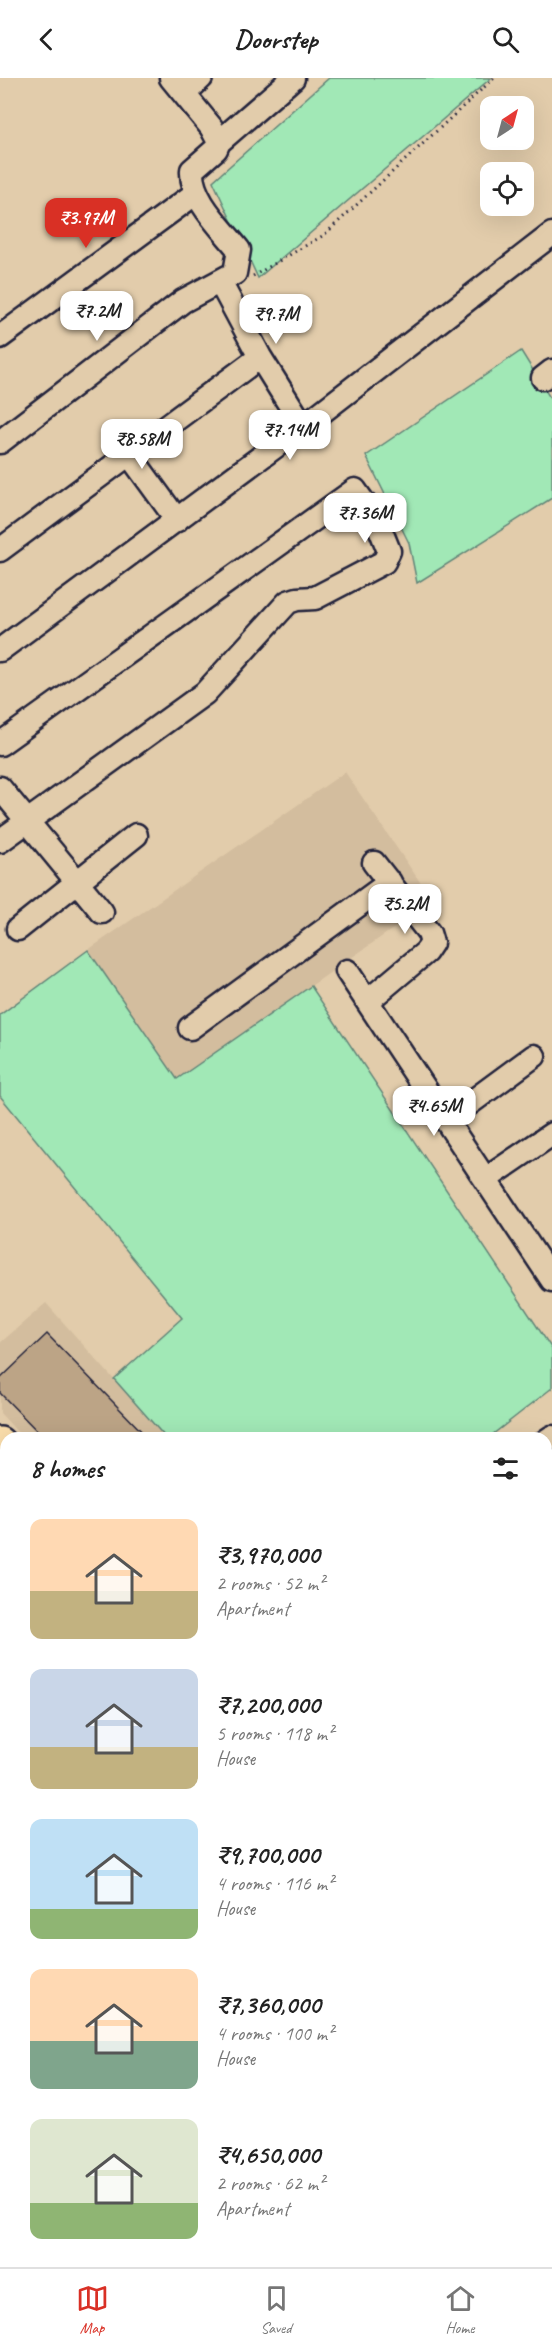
<!DOCTYPE html>
<meta charset="utf-8">
<style>
:root{--surface:#fff;--page:#f6f6f6;--text:#222;--muted:#767676;--line:#e0e0e0;--accent:#d93025}
body{margin:0;font-family:Caveat,sans-serif;background:var(--page);color:var(--text);height:100vh;display:flex;flex-direction:column;font-size:22px;white-space:nowrap}
*{box-sizing:border-box;margin:0}
p{font-size:20px;color:var(--muted)}
.icon{flex:none;width:33px;height:33px;fill:none;stroke:currentColor;stroke-width:2;stroke-linecap:round;stroke-linejoin:round}
.map{position:relative;flex:1;overflow:hidden}
.side{position:absolute;left:0px;top:1354px;width:552px;height:836px;display:flex;flex-direction:column;background:var(--surface);border-radius:18px 18px 0 0;box-shadow:0 6px 24px #0002}
.side>*{flex:none}
.needle{width:39px;rotate:36deg}
.fabs{position:absolute;left:480px;top:18px;display:grid;gap:12px}
.fabs a{display:grid;place-items:center;width:54px;height:54px;border-radius:12px;background:var(--surface);box-shadow:0 6px 24px #0002;font-size:30px}
.price{position:absolute;translate:-50% -51px;padding:0 14px;border-radius:12px;background:#fff;color:#222;font-size:20px;line-height:39px;filter:drop-shadow(0 2px 3px #0008)}
.price::after{content:'';position:absolute;left:50%;top:36px;width:18px;height:14px;margin-left:-9px;background:inherit;clip-path:polygon(0 0,100% 0,50% 100%)}
.price.current{background:var(--accent);color:#fff}
ul{padding:0;list-style:none}
li{display:flex;align-items:center;gap:18px;height:150px;padding:0 30px}
li span{display:grid;place-items:center;flex:none;width:168px;height:120px;border-radius:12px;color:#555}
li>.icon{margin-inline-start:auto}
span .icon{width:72px;height:72px;fill:#fffc;stroke-width:1}
li b{font-size:26px}
h2{display:flex;justify-content:space-between;align-items:center;height:72px;padding:0 30px;font-size:26px}
header{display:flex;justify-content:space-between;align-items:center;height:78px;padding:0 30px;background:var(--surface);font-size:27px;font-weight:700}
.menu{display:flex;justify-content:space-around;align-items:center;height:84px;border-top:2px solid var(--line);background:var(--surface);font-size:16px;color:var(--muted)}
.menu a{display:grid;justify-items:center;gap:3px}
.menu .current{color:var(--accent)}
.map>svg:first-child{display:block}
.built{fill:#d3bd9e}
.green{fill:#a1e8b6;stroke:#628578;stroke-width:1.5}
.water{fill:#83cce4;stroke:#5c88a0;stroke-width:1.5}
.building{fill:#bca486;stroke:#22223b;stroke-width:1.5}
.lines{fill:none;stroke-linecap:round;stroke-linejoin:round}
.minor-casing{stroke:#22223b;stroke-width:27}
.major-casing{stroke:#22223b;stroke-width:32}
.path{stroke:#22223b;stroke-width:3;stroke-dasharray:1.5 4.5;stroke-linecap:butt}
.minor{stroke:#e2ccab;stroke-width:22}
.major{stroke:#faddab;stroke-width:27}
</style>
<header><svg class="icon" aria-label="back" viewBox="0 0 24 24"><path d="M15 5l-7 7 7 7"/></svg>Doorstep<svg class="icon" aria-label="search" viewBox="0 0 24 24"><circle cx="10" cy="10" r="6"/><path d="M15 15l6 6"/></svg></header>
<div class="map">
<svg width="552" height="2189" viewBox="0 0 552 2189">
<rect width="100%" height="100%" fill="#e2ccab"/>
<filter id="ink" filterUnits="userSpaceOnUse"><feTurbulence type="fractalNoise" baseFrequency=".0167" numOctaves="2"/><feDisplacementMap in="SourceGraphic" scale="12" xChannelSelector="R" yChannelSelector="G"/><feConvolveMatrix kernelMatrix="1 2 1 2 8 2 1 2 1" color-interpolation-filters="sRGB"/></filter>
<g filter="url(#ink)">
<path class="built" d="M345 694 433 823 177 1001 88 872Z
M46 1225 166 1360H23L0 1335V1265Z"/>
<path class="green" d="M329 0H491L258 200 213 103Z
M521 273 552 323V420L417 505 409 465 366 378Z
M88 872 177 1001 311 908 552 1271V1310L488 1360H166L114 1301 182 1240 0 1018V937Z
M6 1546V1844L0 1849V1551Z
M6 2030V2184H277L281 2189H0V2034Z"/>
<path class="water" d="M546 1839H552V1911L546 1902Z"/>
<path class="building" d="M47 1256 148 1360H44L0 1315V1301Z"/>
<g class="lines">
<g class="minor-casing">
<path id="minor" d="M184 16 201 0
M219 64 293 0
M220 204 260 279 303 348
M0 259 196 115
M543 300 552 293
M0 364 183 223 235 195 239 172C222 150 190 121 192 92L216 71 219 64 211 49 171 0
M129 376 177 442
M0 472 260 279
M0 572 318 337 552 156
M0 666 355 412 377 443 389 473 384 484 315 520 297 521 288 524 205 615 0 763
M0 710 102 834
M18 851 136 757
M347 893 552 1202
M369 922 426 874 432 865 429 855 374 785
M190 950 390 804
M447 1042 534 978
M486 1101 552 1056
M546 1363 552 1359
M546 1510 552 1519
M0 1535 6 1529
M546 1778 552 1777
M546 1817H552
M0 1894 6 1889"/>
</g>
<g class="major-casing">
<path id="major" d="M0 1363 6 1369
M546 1947 552 1955"/>
</g>
<path class="path" d="M253 198 324 157 494 0
M546 2019 552 2015
M0 2037 6 2044
M136 2184 140 2189
M367 2189 372 2184"/>
<use href="#minor" class="minor"/>
<use href="#major" class="major"/>
</g>
</g>
</svg>
<div class="fabs">
<a><svg class="needle" viewBox="-14 -14 28 28"><path d="M0-13l5 13h-10z" fill="#e53935"/><path d="M0 13l5-13h-10z" fill="#767676"/></svg></a>
<a><svg class="icon" aria-label="locate" viewBox="0 0 24 24"><circle cx="12" cy="12" r="6"/><path d="M12 2v4M12 18v4M2 12h4M18 12h4"/></svg></a>
</div>
<b class="price current" style="left:86px;top:171px">₹3.97M</b>
<b class="price" style="left:97px;top:264px">₹7.2M</b>
<b class="price" style="left:276px;top:267px">₹9.7M</b>
<b class="price" style="left:290px;top:383px">₹7.14M</b>
<b class="price" style="left:142px;top:392px">₹8.58M</b>
<b class="price" style="left:365px;top:466px">₹7.36M</b>
<b class="price" style="left:405px;top:857px">₹5.2M</b>
<b class="price" style="left:434px;top:1059px">₹4.65M</b>
<section class="side">
<h2>8 homes<svg class="icon" aria-label="filters" viewBox="0 0 24 24"><path d="M4 7h16M4 17h16"/><circle cx="9" cy="7" r="2"/><circle cx="15" cy="17" r="2"/></svg></h2>
<ul>
<li><span style="background:linear-gradient(#ffd9b3 60%,#c2b280 0)"><svg class="icon" aria-label="home" viewBox="0 0 24 24"><path d="M3 11l9-7 9 7M6 9v11h12V9"/></svg></span><div><b>₹3,970,000</b><p>2 rooms · 52 m²</p><p>Apartment</p></div></li>
<li><span style="background:linear-gradient(#c9d6e8 65%,#c2b280 0)"><svg class="icon" aria-label="home" viewBox="0 0 24 24"><path d="M3 11l9-7 9 7M6 9v11h12V9"/></svg></span><div><b>₹7,200,000</b><p>5 rooms · 118 m²</p><p>House</p></div></li>
<li><span style="background:linear-gradient(#bfe0f5 75%,#8fb573 0)"><svg class="icon" aria-label="home" viewBox="0 0 24 24"><path d="M3 11l9-7 9 7M6 9v11h12V9"/></svg></span><div><b>₹9,700,000</b><p>4 rooms · 116 m²</p><p>House</p></div></li>
<li><span style="background:linear-gradient(#ffd9b3 60%,#7fa58c 0)"><svg class="icon" aria-label="home" viewBox="0 0 24 24"><path d="M3 11l9-7 9 7M6 9v11h12V9"/></svg></span><div><b>₹7,360,000</b><p>4 rooms · 100 m²</p><p>House</p></div></li>
<li><span style="background:linear-gradient(#dfe7d0 70%,#8fb573 0)"><svg class="icon" aria-label="home" viewBox="0 0 24 24"><path d="M3 11l9-7 9 7M6 9v11h12V9"/></svg></span><div><b>₹4,650,000</b><p>2 rooms · 62 m²</p><p>Apartment</p></div></li>
</ul>
</section>
</div>
<nav class="menu">
<a class="current"><svg class="icon" aria-label="map" viewBox="0 0 24 24"><path d="M3 6l6-2 6 2 6-2v14l-6 2-6-2-6 2zM9 4v14M15 6v14"/></svg>Map</a>
<a><svg class="icon" aria-label="saved" viewBox="0 0 24 24"><path d="M7 4h10v16l-5-4-5 4z"/></svg>Saved</a>
<a><svg class="icon" aria-label="home" viewBox="0 0 24 24"><path d="M3 11l9-7 9 7M6 9v11h12V9"/></svg>Home</a>
</nav>
